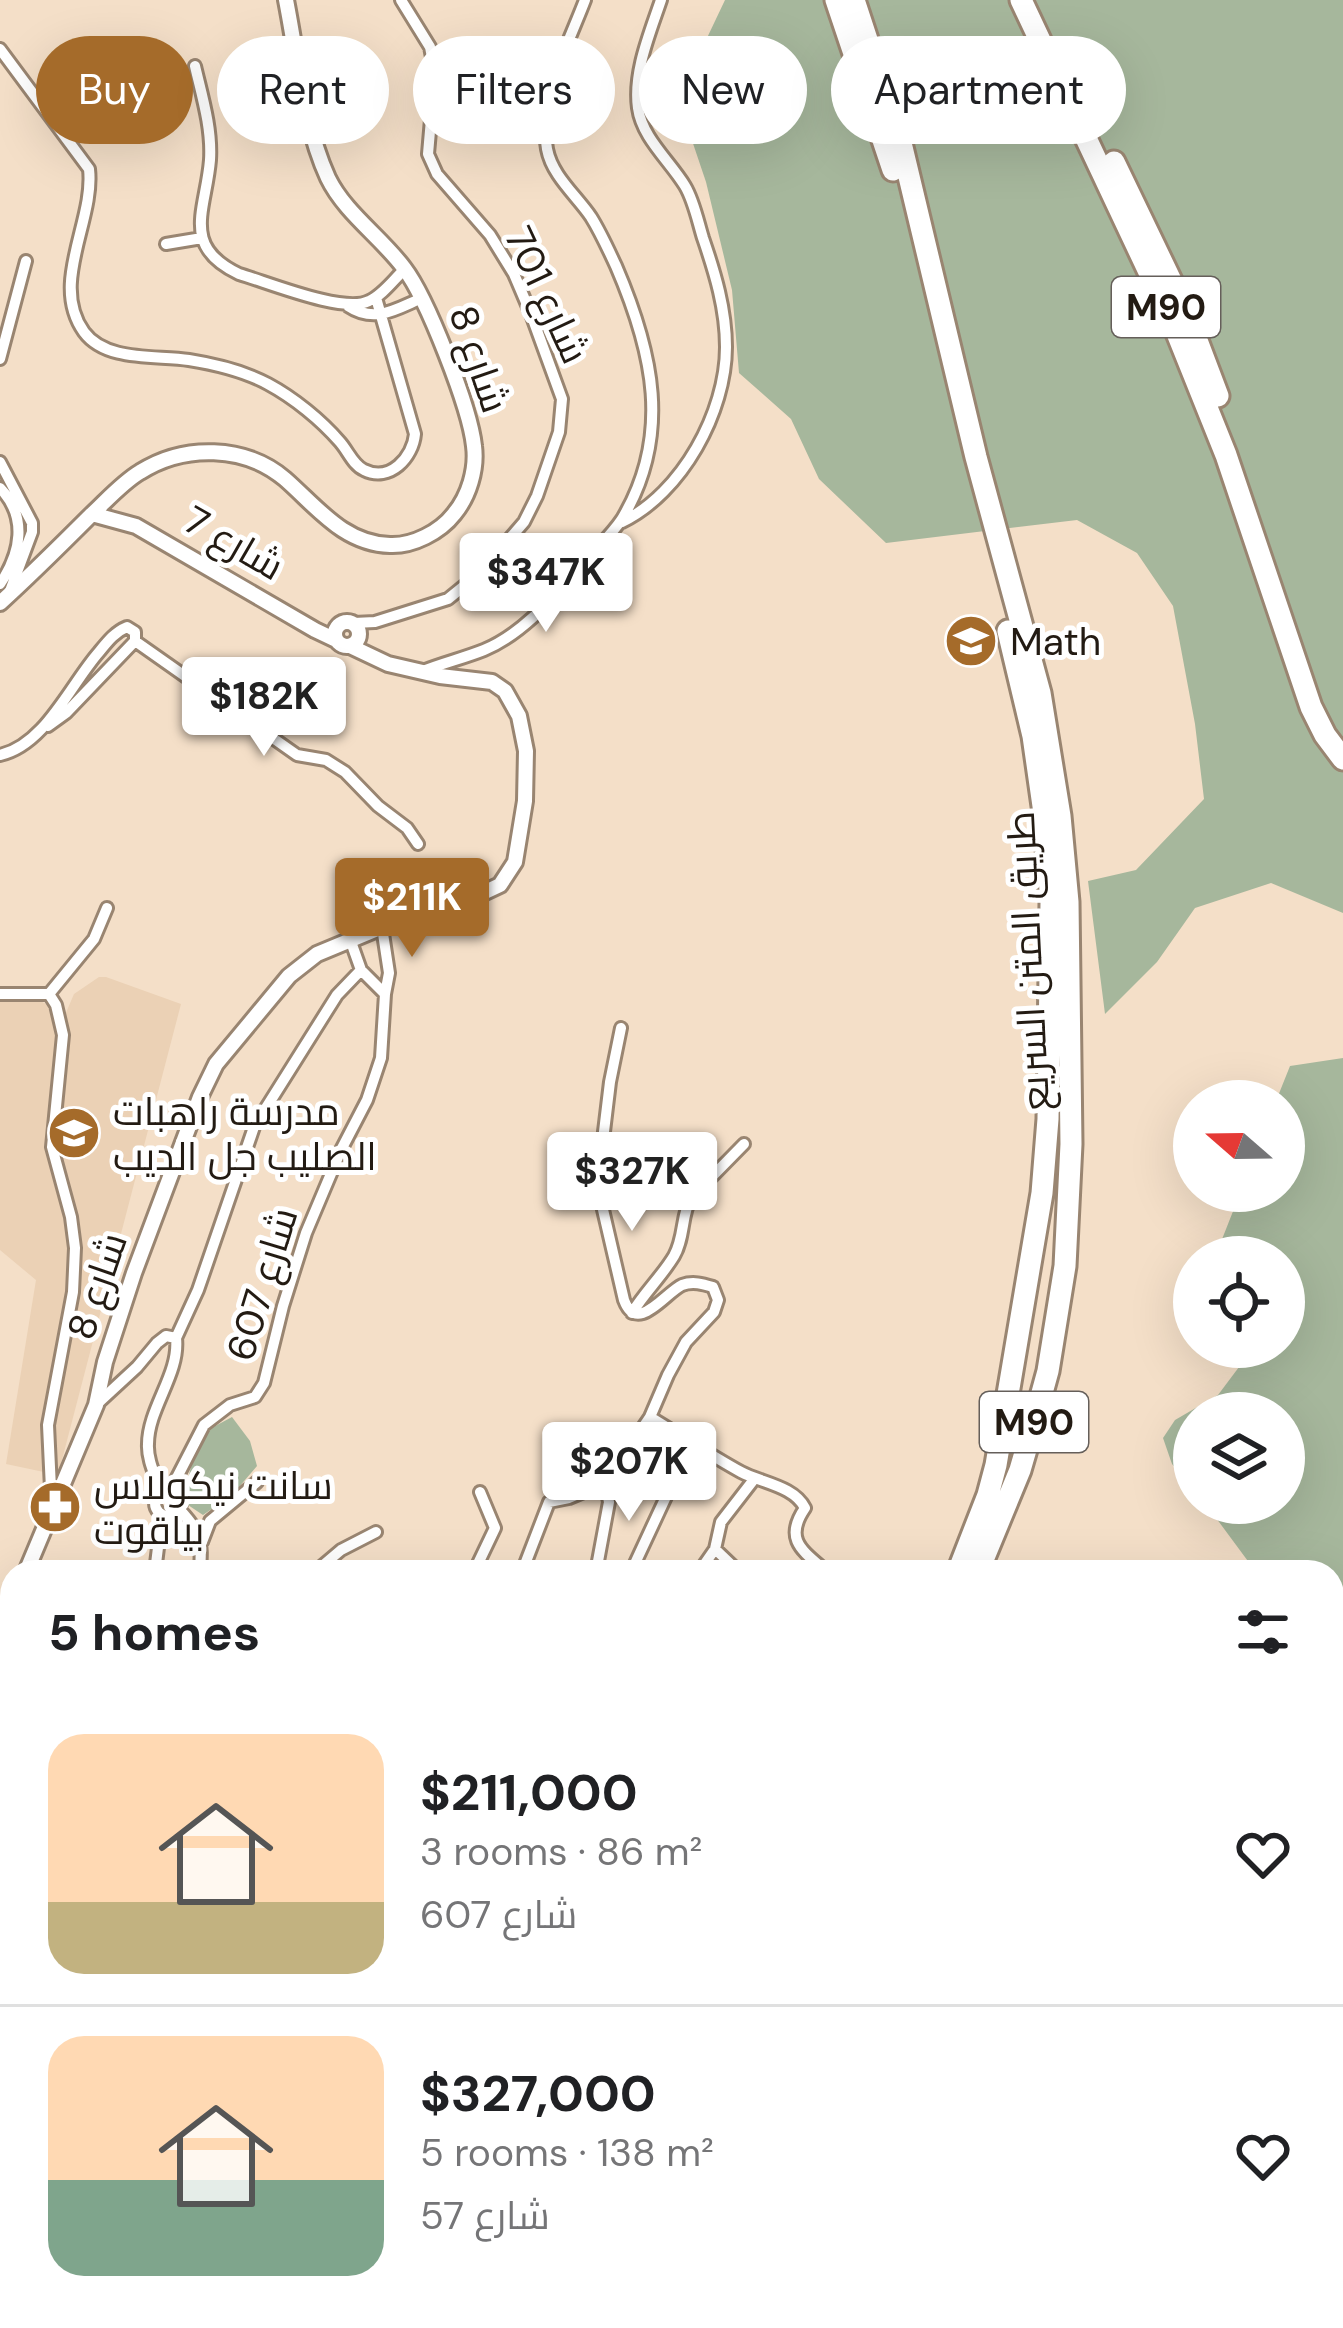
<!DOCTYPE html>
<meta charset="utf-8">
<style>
:root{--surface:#fff;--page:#f2f2f2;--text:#202124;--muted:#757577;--line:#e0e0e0;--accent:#a56b2a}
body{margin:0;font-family:"DM Sans",Cairo,sans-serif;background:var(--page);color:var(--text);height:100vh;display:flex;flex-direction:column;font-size:45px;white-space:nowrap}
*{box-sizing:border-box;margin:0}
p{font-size:39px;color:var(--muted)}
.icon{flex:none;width:66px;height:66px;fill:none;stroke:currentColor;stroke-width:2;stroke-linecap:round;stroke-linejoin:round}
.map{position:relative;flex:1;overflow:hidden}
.drawer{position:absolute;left:0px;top:1560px;width:1344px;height:768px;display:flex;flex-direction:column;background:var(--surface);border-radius:36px 36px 0 0;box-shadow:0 12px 48px #0002}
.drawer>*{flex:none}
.hud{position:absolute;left:36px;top:36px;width:1272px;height:108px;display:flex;gap:24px}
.needle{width:78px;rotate:290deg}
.tools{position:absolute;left:1173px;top:1080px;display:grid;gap:24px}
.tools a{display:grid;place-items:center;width:132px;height:132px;border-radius:50%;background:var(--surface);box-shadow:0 12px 48px #0002;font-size:60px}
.price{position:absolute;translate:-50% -102px;padding:0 27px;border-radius:12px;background:#fff;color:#222;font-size:39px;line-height:78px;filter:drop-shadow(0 3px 6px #0008)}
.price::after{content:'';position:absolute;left:50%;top:72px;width:36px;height:27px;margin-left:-18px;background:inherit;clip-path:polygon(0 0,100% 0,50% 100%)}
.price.on{background:var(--accent);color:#fff}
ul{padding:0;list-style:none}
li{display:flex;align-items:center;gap:36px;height:300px;padding:0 48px}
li+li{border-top:3px solid var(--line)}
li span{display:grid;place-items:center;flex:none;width:336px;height:240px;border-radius:36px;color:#555}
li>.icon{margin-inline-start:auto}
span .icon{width:144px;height:144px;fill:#fffc;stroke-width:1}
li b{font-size:51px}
h2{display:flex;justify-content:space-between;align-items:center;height:144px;padding:0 48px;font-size:51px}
.tag{padding:0 42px;border-radius:54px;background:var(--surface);box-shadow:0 12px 48px #0002;font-size:42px;line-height:108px}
.tag.on{background:var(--accent);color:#fff}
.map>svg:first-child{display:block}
.built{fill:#ebd1b5}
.green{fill:#a6b79c}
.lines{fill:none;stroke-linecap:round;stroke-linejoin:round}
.minor-casing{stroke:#998571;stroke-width:16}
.tertiary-casing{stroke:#998571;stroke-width:20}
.motorway-casing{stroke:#998571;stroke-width:27}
.minor{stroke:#fff;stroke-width:10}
.tertiary{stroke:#fff;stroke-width:14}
.motorway{stroke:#fff;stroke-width:21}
.labels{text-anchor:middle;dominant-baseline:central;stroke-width:10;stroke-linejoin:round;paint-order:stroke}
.shield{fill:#fff;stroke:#655f5a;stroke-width:3}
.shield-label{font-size:36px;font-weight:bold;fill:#231b13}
.street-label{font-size:39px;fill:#231b13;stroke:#fff}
.poi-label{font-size:39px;fill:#231b13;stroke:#fff;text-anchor:start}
</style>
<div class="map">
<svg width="1343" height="2328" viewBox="0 0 1343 2328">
<rect width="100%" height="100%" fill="#f4dfc8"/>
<path class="built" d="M99 977H106L181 1004 58 1475 6 1464 36 1280 0 1250V1000L3 996H32L65 1015 74 994Z"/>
<path class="green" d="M725 0H1343V913L1271 883 1195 908 1157 962 1105 1014 1088 881 1136 870 1204 799 1195 724 1173 606 1137 553 1077 520 886 543 819 479 791 419 739 373 732 290 706 182 678 99Z
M1343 1058V1734L1332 1729V1572H1256L1205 1503H1284V1413H1194V1490L1172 1464 1163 1438 1175 1420 1218 1395 1254 1347H1284V1257H1215L1241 1191H1284V1101H1276L1290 1066Z
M232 1417 250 1441 257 1466 232 1495 203 1515 188 1505 184 1493 195 1452 204 1432Z"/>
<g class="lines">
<g class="minor-casing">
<path id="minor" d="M0 49 89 169C95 221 49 283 84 332 106 362 156 355 189 360 214 364 246 372 268 384 294 398 321 420 340 442 348 451 353 465 364 470 390 483 413 457 415 434L376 298
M195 66C202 96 212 128 210 160 206 210 180 246 239 274 267 282 344 314 369 301 383 295 394 279 405 269
M166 244 202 238
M348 306C375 324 396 309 422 298
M0 359 26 261
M0 462 32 523V532L10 591
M0 488C28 517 21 553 0 584
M622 522C682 493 726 412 726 347 726 309 715 273 703 238 698 222 694 201 685 186 670 161 642 138 638 108 633 72 650 33 661 0
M354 623 375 622 448 599 480 573 524 522 537 496 559 432 562 399 531 314 514 274 490 235 437 174 428 154 435 73 430 47 401 0
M423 671C443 663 464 658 484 650 525 633 557 593 586 561 598 547 612 534 622 519 672 435 653 352 616 266 608 249 601 233 591 217 577 196 552 176 547 149 538 100 568 45 585 0
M48 726 66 713 135 641
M0 755C45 745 70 685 99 652 108 641 115 632 127 627L135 632V641L297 755 326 760 345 772 378 806 407 828 418 844
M350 939 361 970 385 994
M0 994H49
M49 994 56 1005 63 1035 52 1147 71 1217 75 1248 73 1292 48 1425 52 1510
M49 994 94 939 107 908
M632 1313C644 1293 662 1276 674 1256 685 1237 681 1215 691 1198L744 1144
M176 1338 198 1290 254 1127 337 995 361 970
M98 1403 137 1367 157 1343 166 1336 176 1338C180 1374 148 1408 148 1444 147 1460 156 1477 161 1493
M650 1417C680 1435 710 1455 741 1472 762 1483 794 1486 805 1508 783 1540 803 1551 827 1572
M155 1503a13 13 0 1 1 26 0a13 13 0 1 1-26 0Z
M170 1491 204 1425 230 1405 255 1397 264 1383 283 1306 306 1233 341 1150 367 1100 381 1058 385 994 389 973 382 927
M179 1509C202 1533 202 1540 200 1572
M202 1542 210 1521 257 1482
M715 1549 739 1572
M155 1572 162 1515
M315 1572 341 1550 376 1532
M474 1572 495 1528 480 1492
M522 1572 549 1502 569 1498 605 1483 650 1417 668 1375 686 1342 714 1312 718 1300 713 1287C703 1284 693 1281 682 1285 665 1293 637 1335 624 1300L601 1201 599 1173 610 1082 621 1028
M596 1572 609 1502 605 1483
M631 1572 671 1486 672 1457 687 1438
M699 1572 715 1549 721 1522 755 1478
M0 1801 12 1795
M0 1829 12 1836
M0 2104 12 2102
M1332 2192 1343 2196
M990 2316 998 2328
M1029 2316 1032 2328
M1186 2316 1191 2328
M1210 2316 1219 2328
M211 2328 215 2316"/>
</g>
<g class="tertiary-casing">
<path id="tertiary" d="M92 514 136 526 315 630 336 640
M0 603C32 574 62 544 92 514 107 500 123 482 140 472 184 444 245 445 285 479 317 507 344 544 390 545 413 546 440 532 454 514 469 496 477 469 474 446 470 408 427 298 404 268 381 237 345 213 328 178 304 126 297 56 286 0
M335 634a12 12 0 1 1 24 0a12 12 0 1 1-24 0Z
M26 1572 96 1405 105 1362 134 1273 200 1097 216 1064 289 976 317 954 382 927 483 893 500 885 515 862 525 801 526 751 519 716 505 691 492 682 440 676 388 664 350 646
M0 1629 12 1603
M0 2000 12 1997
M1332 2273 1343 2275
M0 2317 12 2258
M827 2328 846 2316"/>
</g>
<g class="motorway-casing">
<path id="motorway" d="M836 0 893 170
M854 0 901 143 976 457 1040 693 1060 816 1068 902 1071 1144 1065 1266 1048 1371 1034 1422 1020 1470 978 1572
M1021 0 1173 323 1226 455 1311 707 1325 735 1343 759
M1114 162 1187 314 1218 396
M958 1572 988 1495 996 1465 1042 1193 1048 1119 1051 903 1044 813 1033 736 1008 631
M587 2328 598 2316
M609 2328 620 2316"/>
</g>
<use href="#minor" class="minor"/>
<use href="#tertiary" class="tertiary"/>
<use href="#motorway" class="motorway"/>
</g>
<defs>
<g id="school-disc" transform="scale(2.7)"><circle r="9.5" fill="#a56b2a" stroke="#fff"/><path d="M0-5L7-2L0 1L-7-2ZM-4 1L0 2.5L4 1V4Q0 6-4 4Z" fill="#fff"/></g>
<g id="pharmacy-disc" transform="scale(2.7)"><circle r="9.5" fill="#a56b2a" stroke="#fff"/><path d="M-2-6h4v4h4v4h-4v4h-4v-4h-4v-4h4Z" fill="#fff"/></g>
</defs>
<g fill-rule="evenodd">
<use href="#school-disc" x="971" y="641"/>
<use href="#school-disc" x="74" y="1133"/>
<use href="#pharmacy-disc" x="55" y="1507"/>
</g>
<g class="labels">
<g class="shield">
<rect x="1112" y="277" width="108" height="60" rx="9"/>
<rect x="980" y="1392" width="108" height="60" rx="9"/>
</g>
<g class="shield-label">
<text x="1166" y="307">M90</text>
<text x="1034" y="1422">M90</text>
</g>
<g class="street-label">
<text transform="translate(547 295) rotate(65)">شارع 701</text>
<text transform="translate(479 359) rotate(71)">شارع 8</text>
<text transform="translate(234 543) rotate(30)">شارع 7</text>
<text transform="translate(1028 961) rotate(-93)">طريق المتن السريع</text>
<text transform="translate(262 1284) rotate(-73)">شارع 607</text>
<text transform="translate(97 1286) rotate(-71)">شارع 8</text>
</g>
<g class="poi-label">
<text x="1010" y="641">Math</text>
<text x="113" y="1111">مدرسة راهبات<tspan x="113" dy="45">الصليب جل الديب</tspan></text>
<text x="94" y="1485">سانت نيكولاس<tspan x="94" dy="45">بياقوت</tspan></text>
</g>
</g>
</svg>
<div class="tools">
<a><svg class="needle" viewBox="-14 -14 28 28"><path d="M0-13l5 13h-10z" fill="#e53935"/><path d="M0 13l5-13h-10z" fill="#757577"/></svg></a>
<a><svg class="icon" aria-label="locate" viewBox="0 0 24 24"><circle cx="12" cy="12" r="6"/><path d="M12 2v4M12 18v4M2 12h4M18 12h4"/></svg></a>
<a><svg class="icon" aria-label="layers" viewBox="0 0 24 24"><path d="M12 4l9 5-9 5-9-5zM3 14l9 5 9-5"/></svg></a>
</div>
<b class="price" style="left:546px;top:635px">$347K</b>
<b class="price" style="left:264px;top:759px">$182K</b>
<b class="price on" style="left:412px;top:960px">$211K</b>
<b class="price" style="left:632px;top:1234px">$327K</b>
<b class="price" style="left:629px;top:1524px">$207K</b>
<div class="hud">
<a class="tag on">Buy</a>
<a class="tag">Rent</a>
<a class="tag">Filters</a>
<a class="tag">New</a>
<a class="tag">Apartment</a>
</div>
<section class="drawer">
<h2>5 homes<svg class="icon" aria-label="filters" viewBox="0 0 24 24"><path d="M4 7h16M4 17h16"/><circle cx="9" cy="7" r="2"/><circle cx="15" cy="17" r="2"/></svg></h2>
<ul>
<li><span style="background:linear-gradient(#ffd9b3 70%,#c2b280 0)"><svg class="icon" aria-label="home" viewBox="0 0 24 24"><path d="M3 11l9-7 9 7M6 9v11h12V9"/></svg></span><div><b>$211,000</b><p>3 rooms · 86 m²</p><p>شارع 607</p></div><svg class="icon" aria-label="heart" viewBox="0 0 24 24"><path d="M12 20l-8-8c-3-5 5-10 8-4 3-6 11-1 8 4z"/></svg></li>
<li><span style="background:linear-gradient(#ffd9b3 60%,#7fa58c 0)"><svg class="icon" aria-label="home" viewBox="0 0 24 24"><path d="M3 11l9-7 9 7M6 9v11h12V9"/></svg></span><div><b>$327,000</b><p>5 rooms · 138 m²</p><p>شارع 57</p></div><svg class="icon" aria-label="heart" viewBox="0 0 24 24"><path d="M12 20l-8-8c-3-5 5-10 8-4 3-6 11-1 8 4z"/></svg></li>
</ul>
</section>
</div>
